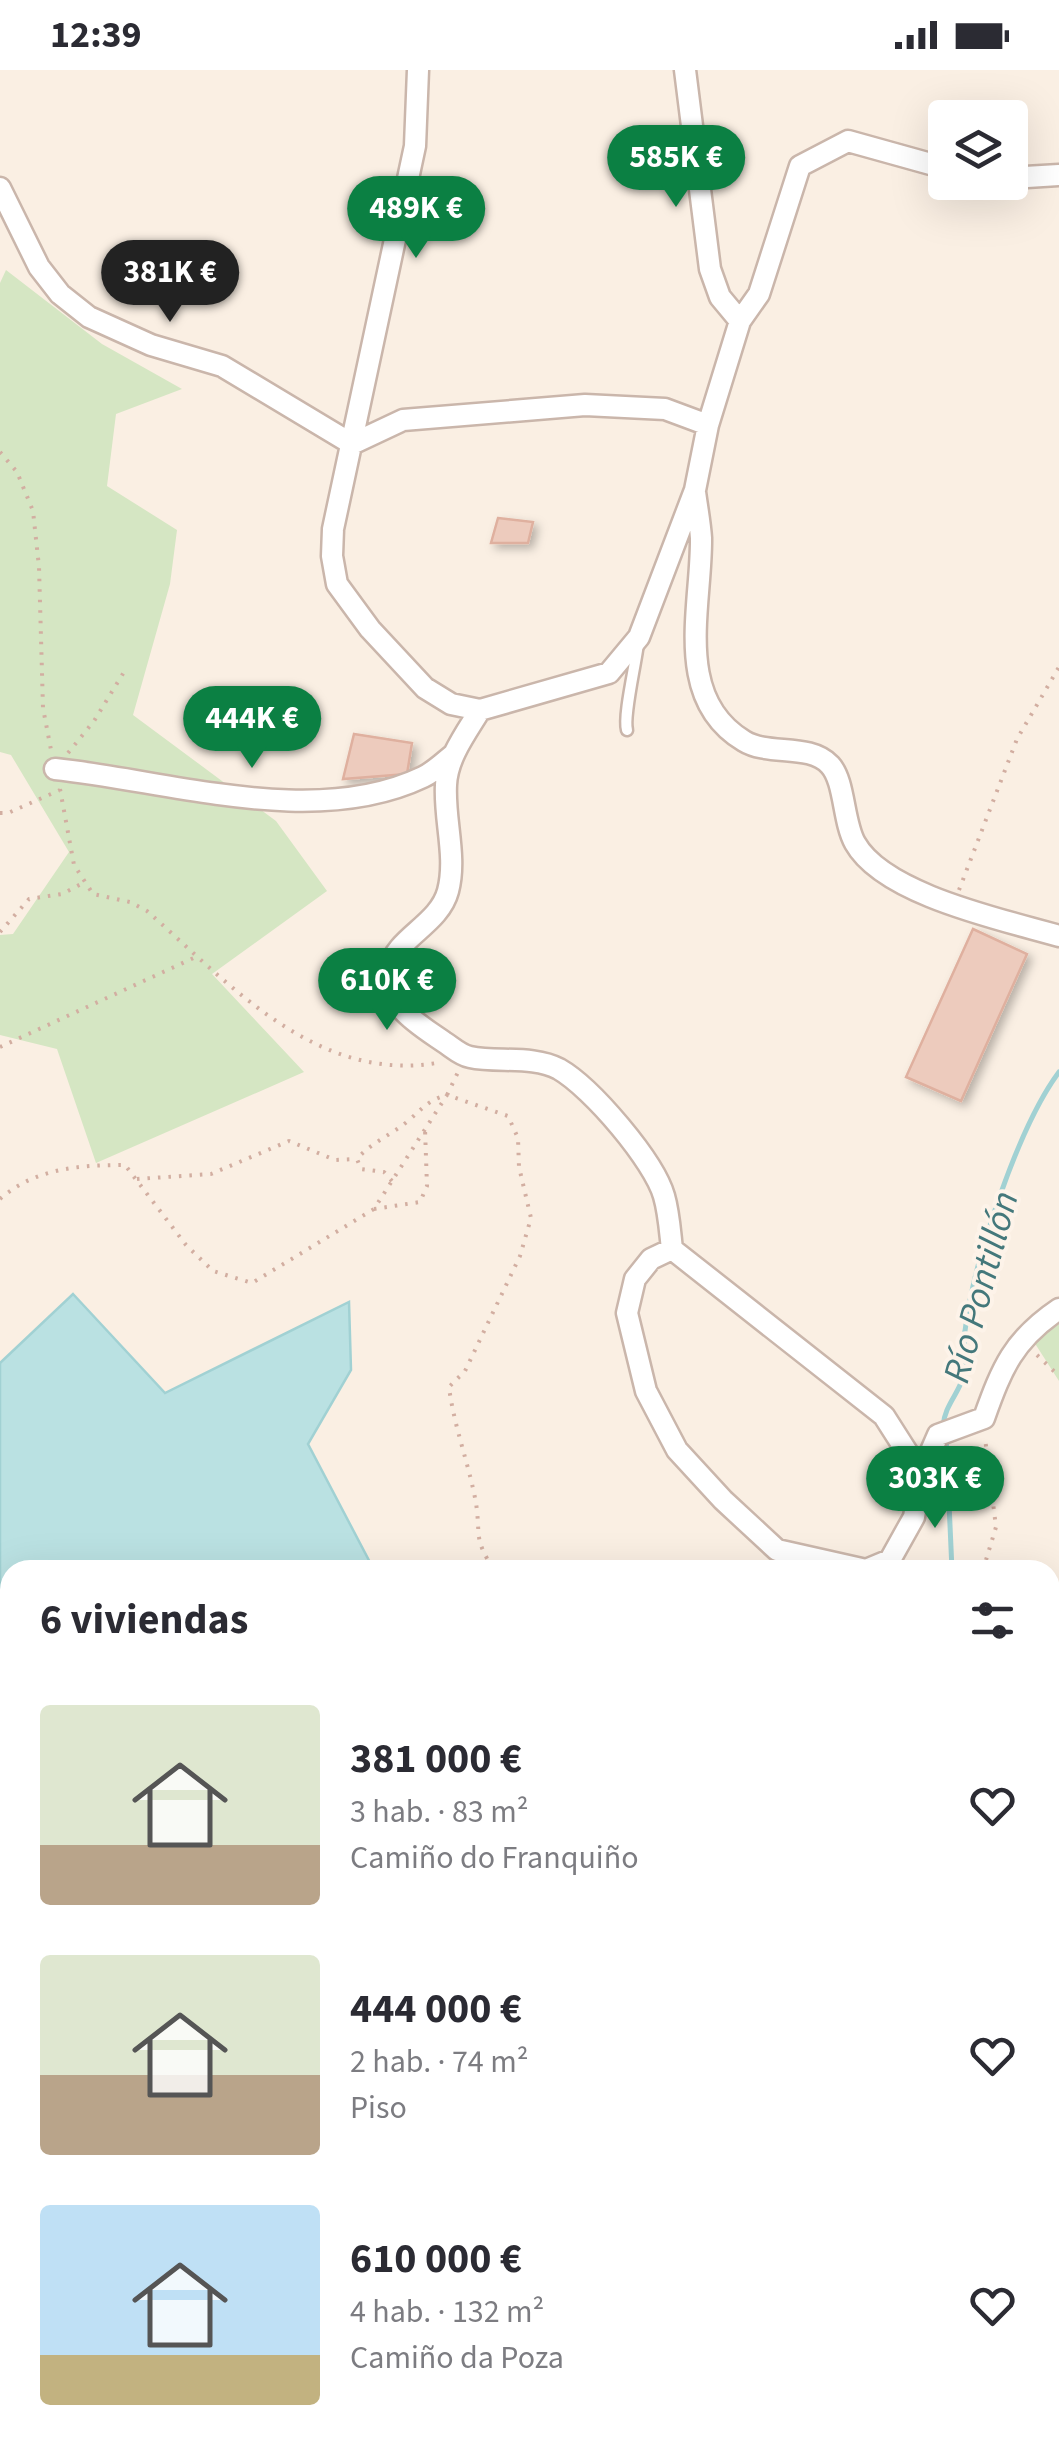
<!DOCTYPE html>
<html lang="es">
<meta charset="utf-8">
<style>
:root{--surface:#fff;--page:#f2f2f3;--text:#2b2b33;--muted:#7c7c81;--accent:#0b8043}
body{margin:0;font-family:"Source Sans 3",sans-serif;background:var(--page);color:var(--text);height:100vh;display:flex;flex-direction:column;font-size:38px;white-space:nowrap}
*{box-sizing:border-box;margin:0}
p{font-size:32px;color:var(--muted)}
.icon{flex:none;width:55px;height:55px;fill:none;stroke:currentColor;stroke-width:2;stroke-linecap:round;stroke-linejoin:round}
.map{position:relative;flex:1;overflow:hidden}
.drawer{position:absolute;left:0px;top:1490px;width:1060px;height:892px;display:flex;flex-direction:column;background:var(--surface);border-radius:30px 30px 0 0;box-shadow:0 10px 40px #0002}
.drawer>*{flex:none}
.fabs{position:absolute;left:928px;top:30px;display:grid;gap:20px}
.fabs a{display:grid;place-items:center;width:100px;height:100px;border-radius:10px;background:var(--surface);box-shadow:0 10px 40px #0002;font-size:50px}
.price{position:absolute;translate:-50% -85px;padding:0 22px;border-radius:35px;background:var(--accent);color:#fff;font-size:32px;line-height:65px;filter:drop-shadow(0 2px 5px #0008)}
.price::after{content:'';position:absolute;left:50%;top:60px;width:30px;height:22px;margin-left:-15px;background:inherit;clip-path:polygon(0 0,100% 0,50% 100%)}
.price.current{background:#222;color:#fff}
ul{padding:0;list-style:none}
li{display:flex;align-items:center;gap:30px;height:250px;padding:0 40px}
li span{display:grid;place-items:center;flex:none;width:280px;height:200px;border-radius:10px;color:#555}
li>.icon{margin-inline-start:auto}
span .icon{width:120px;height:120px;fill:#fffc;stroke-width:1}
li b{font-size:42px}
h2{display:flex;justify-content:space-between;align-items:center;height:120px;padding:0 40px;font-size:42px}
.status{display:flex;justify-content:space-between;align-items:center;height:70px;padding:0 50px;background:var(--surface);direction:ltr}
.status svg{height:28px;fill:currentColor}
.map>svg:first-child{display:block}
.green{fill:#d5e6c3}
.water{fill:#bae1e2;stroke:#a1d1d3;stroke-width:2.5}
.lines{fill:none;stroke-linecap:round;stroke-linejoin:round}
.stream{stroke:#a1d1d3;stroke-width:5}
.building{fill:#edcbbd;stroke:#dfb09f;stroke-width:2.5;filter:url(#shadow)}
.service-casing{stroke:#cab6ab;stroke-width:15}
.minor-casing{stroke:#cab6ab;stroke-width:25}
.path{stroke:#d2aea1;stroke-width:4;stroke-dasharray:2.5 8;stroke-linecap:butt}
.service{stroke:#fff;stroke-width:10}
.minor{stroke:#fff;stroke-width:20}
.labels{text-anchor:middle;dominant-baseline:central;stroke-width:8;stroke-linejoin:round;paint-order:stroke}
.water-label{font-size:38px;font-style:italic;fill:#44787b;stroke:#fdf3e9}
</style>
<div class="status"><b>12:39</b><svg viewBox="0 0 49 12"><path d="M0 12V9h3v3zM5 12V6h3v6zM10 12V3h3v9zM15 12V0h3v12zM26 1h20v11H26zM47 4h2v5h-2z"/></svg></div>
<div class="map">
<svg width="1059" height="2382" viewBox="0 0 1059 2382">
<defs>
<filter id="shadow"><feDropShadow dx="4.5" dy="4.5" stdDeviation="5" flood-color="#0004"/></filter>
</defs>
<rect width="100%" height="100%" fill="#faefe3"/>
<path class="green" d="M6 200 102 274 182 319 116 344 107 416 177 460 170 514 133 645 276 751 327 821 212 904 304 1002 96 1093 57 979 0 965V865L13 864 69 782 11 685 0 682V213Z
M1059 1254V1311L1034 1272Z"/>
<path class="water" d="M73 1224 165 1323 349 1232 351 1300 308 1374 374 1500H10V2372H1050V2161L1059 2163V2382H0V1293Z"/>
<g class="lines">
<path class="stream" d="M943 1356C945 1332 963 1321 964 1299 965 1287 963 1274 965 1261 973 1193 1018 1057 1059 1002
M946 1366 952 1500"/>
</g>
<path class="building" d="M498 448 533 452 528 473H491Z
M354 664 412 673 407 704 343 709Z
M973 859 1027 884 961 1031 906 1007Z"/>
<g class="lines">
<g class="service-casing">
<path id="service" d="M627 660C623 646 636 593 638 573"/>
</g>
<g class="minor-casing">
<path id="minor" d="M418 0 415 76 333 459 332 486 337 514 370 559 425 618 451 634 480 640 609 603 639 567 695 420 708 355 740 251 759 224 800 96 848 71 945 98
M685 0 710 199 720 227 740 251
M1010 108 1059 105
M0 118 39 197 60 224 89 247 151 275 222 296 352 374
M352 374 403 350 585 335 665 339 708 355
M695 422C697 437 700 453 701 468 702 535 672 628 744 671 768 686 810 673 830 695 845 711 843 752 855 773 884 825 1004 850 1059 866
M480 640C466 663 447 688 446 715 444 750 457 787 448 821 439 855 395 868 390 898 383 935 418 954 444 972 452 977 460 985 470 987 497 993 533 985 559 999 592 1018 654 1091 664 1126 669 1143 670 1162 672 1179
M55 699C170 711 314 759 423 707 434 702 444 692 454 684
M672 1179 651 1189 635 1209 627 1243 646 1321 677 1380 723 1430 777 1480 866 1500
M672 1179 884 1346 921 1404
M866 1500 890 1490 914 1447 921 1404 938 1365 984 1348C1002 1298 1013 1270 1059 1239"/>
</g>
<path class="path" d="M0 382 17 402 33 441 39 497 43 638 51 680
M68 683 94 651 124 602
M60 719 74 795 93 824 130 832 147 841C230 914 318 1016 442 992
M0 743H8L60 720
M959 820 1017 669 1059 597
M0 862 29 829 62 824 85 812
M0 977 198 886
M137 1109 211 1104 289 1071 335 1090 357 1089
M392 1111 384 1102 361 1099 357 1089C372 1072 391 1065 408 1051 422 1039 428 1030 447 1025L459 1000
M0 1129C35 1098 80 1095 125 1095L186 1175 213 1201 252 1213 374 1139 447 1025 508 1046 518 1068 519 1097 531 1148 520 1186 465 1301 449 1317C454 1357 469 1394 476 1433 481 1468 473 1467 494 1500
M374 1139 420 1132 427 1116 425 1059
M1037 1285 1059 1306
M983 1500 996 1457 985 1368
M1050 1539 1059 1530"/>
<use href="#service" class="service"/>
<use href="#minor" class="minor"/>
</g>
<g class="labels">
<g class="water-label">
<text transform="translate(981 1217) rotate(-75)">Río Pontillón</text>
</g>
</g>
</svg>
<div class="fabs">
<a><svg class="icon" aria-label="layers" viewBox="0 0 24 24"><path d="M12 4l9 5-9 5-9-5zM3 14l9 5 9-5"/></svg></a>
</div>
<b class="price" style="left:676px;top:140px">585K €</b>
<b class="price" style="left:416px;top:191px">489K €</b>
<b class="price current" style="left:170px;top:255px">381K €</b>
<b class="price" style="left:252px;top:701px">444K €</b>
<b class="price" style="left:387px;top:963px">610K €</b>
<b class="price" style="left:935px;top:1461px">303K €</b>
<section class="drawer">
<h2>6 viviendas<svg class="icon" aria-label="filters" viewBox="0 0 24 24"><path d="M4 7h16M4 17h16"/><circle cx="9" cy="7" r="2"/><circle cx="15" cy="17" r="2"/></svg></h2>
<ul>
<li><span style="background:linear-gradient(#dfe7d0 70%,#b9a48a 0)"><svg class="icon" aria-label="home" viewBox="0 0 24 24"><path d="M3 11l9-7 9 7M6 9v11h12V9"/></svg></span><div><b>381 000 €</b><p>3 hab. · 83 m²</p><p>Camiño do Franquiño</p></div><svg class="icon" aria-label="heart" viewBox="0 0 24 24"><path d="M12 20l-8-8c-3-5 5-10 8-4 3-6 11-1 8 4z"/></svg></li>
<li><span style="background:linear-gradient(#dfe7d0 60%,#b9a48a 0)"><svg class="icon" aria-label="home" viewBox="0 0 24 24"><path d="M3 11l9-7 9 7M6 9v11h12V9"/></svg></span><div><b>444 000 €</b><p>2 hab. · 74 m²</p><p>Piso</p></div><svg class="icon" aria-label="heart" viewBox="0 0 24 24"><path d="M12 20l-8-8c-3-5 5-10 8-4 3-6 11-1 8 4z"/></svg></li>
<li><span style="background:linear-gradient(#bfe0f5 75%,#c2b280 0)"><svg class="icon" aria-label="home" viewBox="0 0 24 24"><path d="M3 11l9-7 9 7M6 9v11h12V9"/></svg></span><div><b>610 000 €</b><p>4 hab. · 132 m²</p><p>Camiño da Poza</p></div><svg class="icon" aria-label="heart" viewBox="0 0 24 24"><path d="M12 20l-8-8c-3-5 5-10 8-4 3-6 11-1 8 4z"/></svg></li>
</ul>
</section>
</div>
